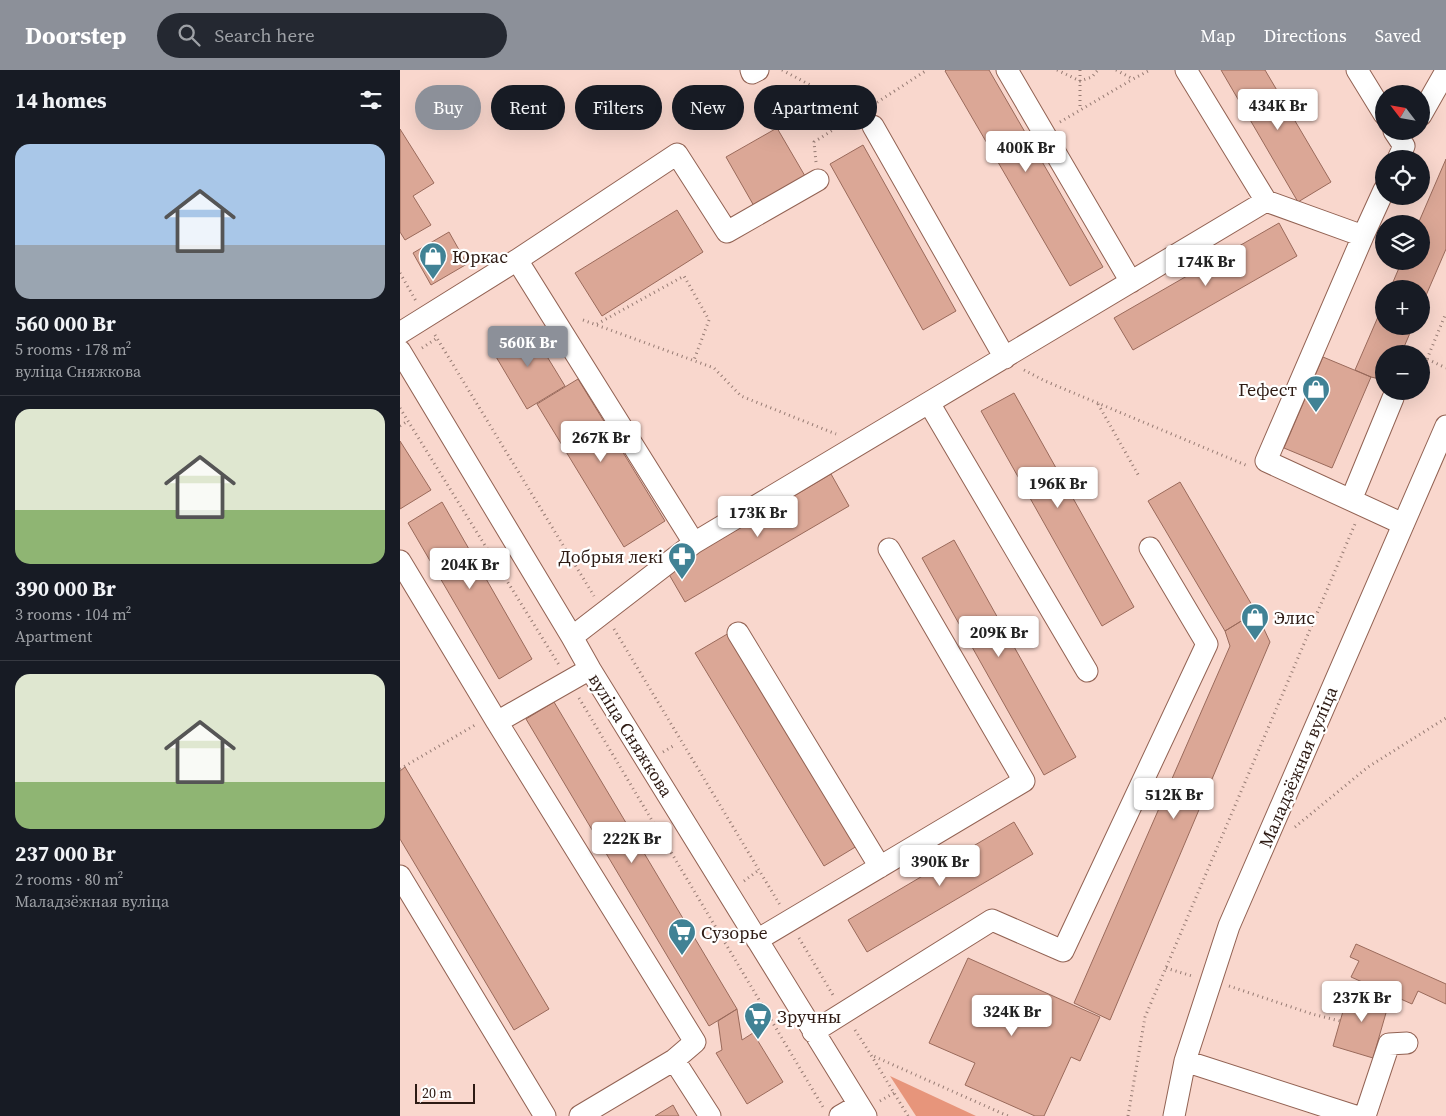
<!DOCTYPE html>
<meta charset="utf-8">
<style>
:root{--surface:#171b24;--page:#242831;--text:#f1f3f6;--muted:#9ea1a6;--line:#363941;--accent:#8c9099}
body{margin:0;font-family:"Source Serif 4",serif;background:var(--page);color:var(--text);height:100vh;display:flex;flex-direction:column;font-size:19px;white-space:nowrap}
*{box-sizing:border-box;margin:0}
p{font-size:16px;color:var(--muted)}
.icon{flex:none;width:28px;height:28px;fill:none;stroke:currentColor;stroke-width:2;stroke-linecap:round;stroke-linejoin:round}
.map{position:relative;flex:1;overflow:hidden}
.drawer{display:flex;flex-direction:column;background:var(--surface);width:400px}
.drawer>*{flex:none}
.top-card{position:absolute;left:15px;top:15px;width:475px;height:45px;display:flex;gap:10px}
.needle{width:32px;rotate:301deg}
.fabs{position:absolute;left:975px;top:15px;display:grid;gap:10px}
.fabs a{display:grid;place-items:center;width:55px;height:55px;border-radius:50%;background:var(--surface);box-shadow:0 5px 20px #0002;font-size:25px}
.scale{position:absolute;left:15px;bottom:12px;width:60px;box-sizing:border-box;padding-left:5px;border:2px solid #2d1a13;border-top:0;font-size:14px;line-height:18px;white-space:nowrap;color:#2d1a13;-webkit-text-stroke:4px #fff;paint-order:stroke}
.price{position:absolute;translate:-50% -42px;padding:0 11px;border-radius:5px;background:#fff;color:#222;font-size:16px;line-height:32px;filter:drop-shadow(0 1px 2px #0008)}
.price::after{content:'';position:absolute;left:50%;top:30px;width:15px;height:11px;margin-left:-8px;background:inherit;clip-path:polygon(0 0,100% 0,50% 100%)}
.price.active{background:var(--accent);color:#fff}
ul{padding:0;list-style:none}
li{display:grid;align-content:center;gap:10px;height:265px;padding:0 15px}
li+li{border-top:1px solid var(--line)}
li span{display:grid;place-items:center;height:155px;border-radius:15px;color:#555}
li>.icon{margin-inline-start:auto}
span .icon{width:90px;height:90px;fill:#fffc;stroke-width:1}
li b{font-size:21px}
h2{display:flex;justify-content:space-between;align-items:center;height:60px;padding:0 15px;font-size:21px}
.pill{padding:0 18px;border-radius:22px;background:var(--surface);box-shadow:0 5px 20px #0002;font-size:18px;line-height:45px}
.pill.active{background:var(--accent);color:#fff}
header{display:flex;align-items:center;gap:30px;box-sizing:border-box;height:70px;padding:0 25px;background:var(--accent);color:#fff}
header strong{font-size:24px}
nav{display:flex;gap:28px;margin-inline-start:auto;font-size:18px}
.search{width:350px;height:45px;background:var(--page);display:flex;align-items:center;gap:12px;box-sizing:border-box;padding:0 18px;border-radius:28px;color:var(--muted);font-size:19px}
main{display:flex;flex:1;min-height:0}
.map>svg:first-child{display:block}
.green{fill:#e7957b}
.building{fill:#dba796;stroke:#9a6a5b}
.lines{fill:none;stroke-linecap:round;stroke-linejoin:round}
.minor-casing{stroke:#926253;stroke-width:23}
.path{stroke:#967b73;stroke-width:3;stroke-dasharray:1 4;stroke-linecap:butt}
.minor{stroke:#fff;stroke-width:21}
.labels{text-anchor:middle;dominant-baseline:central;stroke-width:4.5;stroke-linejoin:round;paint-order:stroke}
.poi-label{font-size:18px;fill:#2d1a13;stroke:#fff;text-anchor:start}
.street-label{font-size:18px;fill:#2d1a13;stroke:#fff}
</style>
<header>
<strong>Doorstep</strong>
<div class="search"><svg class="icon" aria-label="search" viewBox="0 0 24 24"><circle cx="10" cy="10" r="6"/><path d="M15 15l6 6"/></svg>Search here</div>
<nav><a>Map</a><a>Directions</a><a>Saved</a></nav>
</header>
<main>
<section class="drawer">
<h2>14 homes<svg class="icon" aria-label="filters" viewBox="0 0 24 24"><path d="M4 7h16M4 17h16"/><circle cx="9" cy="7" r="2"/><circle cx="15" cy="17" r="2"/></svg></h2>
<ul>
<li><span style="background:linear-gradient(#a9c7e8 65%,#9aa5b1 0)"><svg class="icon" aria-label="home" viewBox="0 0 24 24"><path d="M3 11l9-7 9 7M6 9v11h12V9"/></svg></span><div><b>560 000 Br</b><p>5 rooms · 178 m²</p><p>вуліца Сняжкова</p></div></li>
<li><span style="background:linear-gradient(#dfe7d0 65%,#8fb573 0)"><svg class="icon" aria-label="home" viewBox="0 0 24 24"><path d="M3 11l9-7 9 7M6 9v11h12V9"/></svg></span><div><b>390 000 Br</b><p>3 rooms · 104 m²</p><p>Apartment</p></div></li>
<li><span style="background:linear-gradient(#dfe7d0 70%,#8fb573 0)"><svg class="icon" aria-label="home" viewBox="0 0 24 24"><path d="M3 11l9-7 9 7M6 9v11h12V9"/></svg></span><div><b>237 000 Br</b><p>2 rooms · 80 m²</p><p>Маладзёжная вуліца</p></div></li>
</ul>
</section>
<div class="map">
<svg width="1046" height="1046" viewBox="0 0 1046 1046">
<rect width="100%" height="100%" fill="#f9d7cd"/>
<path class="green" d="M490 1006 576 1046H516Z"/>
<path class="building" d="M546 0H589L703 197 670 216 545 1Z
M821 0H865L931 112 898 132Z
M377 58 405 106 354 136 326 87Z
M0 59 34 113 13 126 31 155 5 170 0 162Z
M463 75 556 241 523 260 430 94Z
M1046 89V179L1021 237V219H990L1002 191H1021V154H1018Z
M277 140 303 182 202 246 175 203Z
M879 153 897 186 733 280 714 248Z
M49 162 67 194 31 215 13 183Z
M984 233V256H1013L1001 284H984V310L971 307 955 300Z
M129 257 165 316 127 339 92 280Z
M923 287 971 307 932 398 884 378Z
M178 309 265 451 224 477 137 334Z
M614 323 734 537 702 556 581 341Z
M0 371 31 420 0 439Z
M431 404 449 436 285 532 267 501Z
M780 412 856 542 825 561 748 431Z
M42 432 132 589 99 609 8 453Z
M554 470 676 687 644 705 522 488Z
M856 542 870 572 710 950 674 933 830 576 825 561Z
M329 563 457 776 424 796 295 583Z
M154 632 337 939 309 956 126 649Z
M5 697 149 939 114 960 0 769V701Z
M614 752 633 784 467 882 448 850Z
M956 874 1046 914V934L1018 921 1012 934 951 907 959 891 950 887Z
M568 888 700 947 680 991 671 987 644 1046H635L565 1015 575 993 529 973Z
M950 917 990 929 973 988 933 976Z
M337 939 342 970 353 963 383 1012 347 1034 316 983 322 980 318 951Z
M273 1035 279 1046H255Z"/>
<g class="lines">
<g class="minor-casing">
<path id="minor" d="M351 0 352 3 358 0
M607 0 731 212
M786 0 866 131
M957 0 984 44
M1021 45 1046 1
M473 56 605 288
M994 61 1004 76 998 89
M963 166 984 120
M117 190 277 84 327 162 418 110
M0 263 117 190 294 473
M0 281 172 567 190 599 466 1046
M529 333 687 601
M951 430 993 328
M0 491 97 652
M338 563 480 797
M172 567 294 473 866 131 963 166 866 391 1003 454
M190 599 97 652 295 972 274 990
M0 806 145 1046
M357 870 624 711 489 479
M413 962 592 850 663 881 807 574 750 478
M785 991 955 1046
M180 1046 274 990 310 1046
M440 1046 459 1035
M774 1046 785 991 829 856 1046 356
M965 1046 989 974 1007 973"/>
</g>
<path class="path" d="M382 0 459 41
M657 0 680 11 692 7 698 0
M680 0V39
M716 0 733 9 750 0
M473 35 527 0
M660 52 733 9
M416 92 414 72 455 46
M0 203 16 231
M183 250 314 298 341 326 436 364
M197 254 284 206 309 250 294 290
M35 265 194 526
M22 278 37 268
M1027 289 1046 243
M624 300 645 311 848 396
M1021 302 1027 289 1046 298
M698 334 740 408
M0 338 159 595
M0 356 8 351
M214 559 380 835
M179 628 423 1037
M263 682 273 676
M0 699 75 655
M895 757 968 697 1046 648
M344 811 359 800
M399 868 433 925
M766 898 792 906
M829 916 912 944 940 951
M455 960 471 985
M480 1031 494 1023
M508 1046 471 985 608 1046
M728 1046 745 947 955 454"/>
<use href="#minor" class="minor"/>
</g>
<defs>
<g id="shop-pin" transform="scale(1.4375)"><path d="M0 17L-7.5 6A9.5 9.5 0 1 1 7.5 6Z" fill="#418295" stroke="#fff"/><path d="M-5-2.5h2.3a2.7 3.5 0 0 1 5.4 0H5L5.5 6h-11ZM-1.5-2.5h3a1.5 2.3 0 0 0-3 0Z" fill="#fff"/></g>
<g id="pharmacy-pin" transform="scale(1.4375)"><path d="M0 17L-7.5 6A9.5 9.5 0 1 1 7.5 6Z" fill="#418295" stroke="#fff"/><path d="M-2-6h4v4h4v4h-4v4h-4v-4h-4v-4h4Z" fill="#fff"/></g>
<g id="supermarket-pin" transform="scale(1.4375)"><path d="M0 17L-7.5 6A9.5 9.5 0 1 1 7.5 6Z" fill="#418295" stroke="#fff"/><path d="M-6-5.5h2.5l.6 2H6L4.5 2H-2.5L-4.4-4H-6ZM-1.5 3.2a1.3 1.3 0 1 0 .1 0ZM3 3.2a1.3 1.3 0 1 0 .1 0Z" fill="#fff"/></g>
</defs>
<g fill-rule="evenodd">
<use href="#shop-pin" x="33" y="186"/>
<use href="#shop-pin" x="916" y="319"/>
<use href="#pharmacy-pin" x="282" y="486"/>
<use href="#shop-pin" x="855" y="547"/>
<use href="#supermarket-pin" x="282" y="862"/>
<use href="#supermarket-pin" x="358" y="946"/>
</g>
<g class="labels">
<g class="poi-label">
<text x="52" y="186">Юркас</text>
<text x="897" y="319" text-anchor="end">Гефест</text>
<text x="263" y="486" text-anchor="end">Добрыя лекі</text>
<text x="874" y="547">Элис</text>
<text x="301" y="862">Сузорье</text>
<text x="377" y="946">Зручны</text>
</g>
<g class="street-label">
<text transform="translate(231 665) rotate(58)">вуліца Сняжкова</text>
<text transform="translate(898 697) rotate(-67)">Маладзёжная вуліца</text>
</g>
</g>
</svg>
<div class="fabs">
<a><svg class="needle" viewBox="-14 -14 28 28"><path d="M0-13l5 13h-10z" fill="#e53935"/><path d="M0 13l5-13h-10z" fill="#9ea1a6"/></svg></a>
<a><svg class="icon" aria-label="locate" viewBox="0 0 24 24"><circle cx="12" cy="12" r="6"/><path d="M12 2v4M12 18v4M2 12h4M18 12h4"/></svg></a>
<a><svg class="icon" aria-label="layers" viewBox="0 0 24 24"><path d="M12 4l9 5-9 5-9-5zM3 14l9 5 9-5"/></svg></a>
<a>+</a>
<a>−</a>
</div>
<div class="scale">20 m</div>
<b class="price" style="left:878px;top:61px">434K Br</b>
<b class="price" style="left:626px;top:103px">400K Br</b>
<b class="price" style="left:806px;top:217px">174K Br</b>
<b class="price active" style="left:128px;top:298px">560K Br</b>
<b class="price" style="left:201px;top:393px">267K Br</b>
<b class="price" style="left:658px;top:439px">196K Br</b>
<b class="price" style="left:358px;top:468px">173K Br</b>
<b class="price" style="left:70px;top:520px">204K Br</b>
<b class="price" style="left:599px;top:588px">209K Br</b>
<b class="price" style="left:774px;top:750px">512K Br</b>
<b class="price" style="left:232px;top:794px">222K Br</b>
<b class="price" style="left:540px;top:817px">390K Br</b>
<b class="price" style="left:962px;top:953px">237K Br</b>
<b class="price" style="left:612px;top:967px">324K Br</b>
<div class="top-card">
<a class="pill active">Buy</a>
<a class="pill">Rent</a>
<a class="pill">Filters</a>
<a class="pill">New</a>
<a class="pill">Apartment</a>
</div>
</div>
</main>
